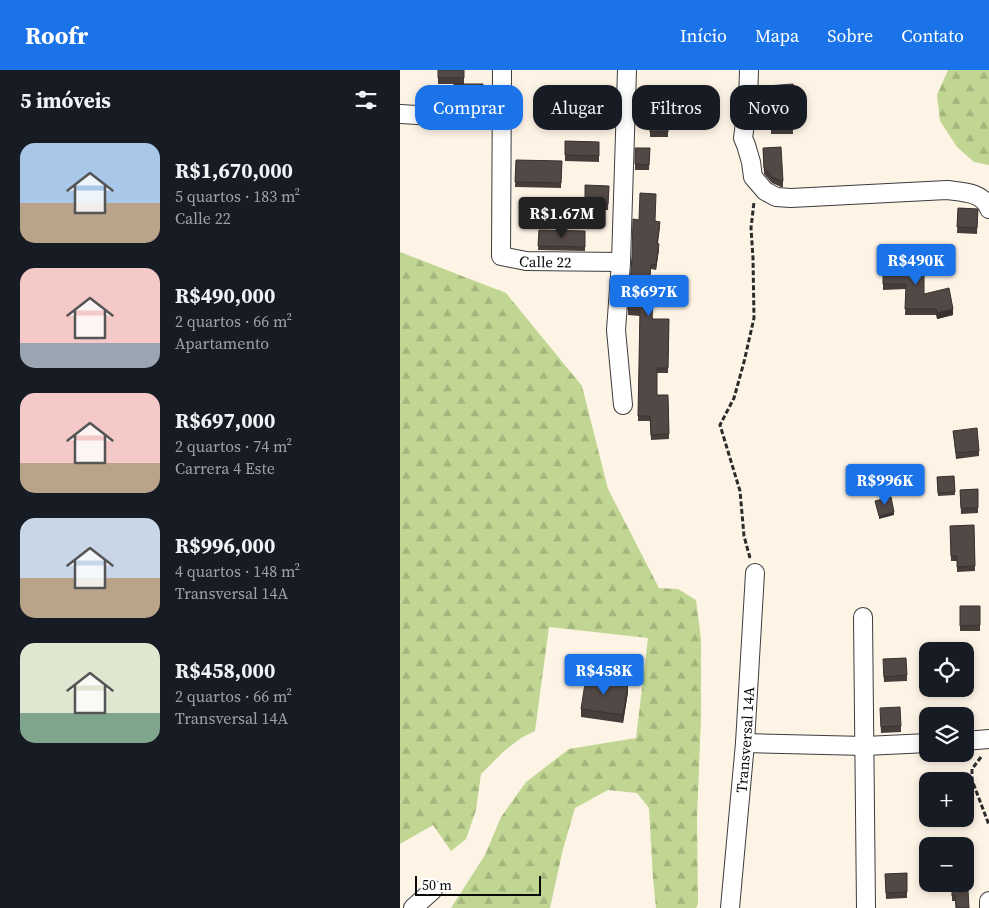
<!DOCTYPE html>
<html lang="pt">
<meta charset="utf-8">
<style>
:root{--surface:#171b24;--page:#242831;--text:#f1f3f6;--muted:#9ea1a6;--accent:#1a73e8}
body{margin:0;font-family:"Source Serif 4",serif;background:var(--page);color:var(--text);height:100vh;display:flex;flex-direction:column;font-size:19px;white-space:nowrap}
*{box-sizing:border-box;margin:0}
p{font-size:16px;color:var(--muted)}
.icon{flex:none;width:28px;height:28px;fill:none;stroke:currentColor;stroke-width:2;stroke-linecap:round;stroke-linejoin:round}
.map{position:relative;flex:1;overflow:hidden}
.sheet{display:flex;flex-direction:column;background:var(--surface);width:400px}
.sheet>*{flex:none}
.top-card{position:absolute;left:15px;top:15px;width:475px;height:45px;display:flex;gap:10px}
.buttons{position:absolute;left:519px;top:572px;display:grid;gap:10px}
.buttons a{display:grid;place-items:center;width:55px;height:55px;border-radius:10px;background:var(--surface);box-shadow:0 2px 8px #0003;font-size:25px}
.scale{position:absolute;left:15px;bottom:12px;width:126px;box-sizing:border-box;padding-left:5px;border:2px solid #090909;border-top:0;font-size:14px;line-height:18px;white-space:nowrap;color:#090909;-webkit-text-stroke:4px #fff;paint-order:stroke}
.price{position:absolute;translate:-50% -42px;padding:0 11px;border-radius:5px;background:var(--accent);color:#fff;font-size:16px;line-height:32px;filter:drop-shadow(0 1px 2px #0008)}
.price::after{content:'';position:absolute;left:50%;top:30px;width:15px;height:11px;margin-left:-8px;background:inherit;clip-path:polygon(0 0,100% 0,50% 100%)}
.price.selected{background:#222;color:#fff}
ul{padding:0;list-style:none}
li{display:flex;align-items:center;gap:15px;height:125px;padding:0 20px}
li span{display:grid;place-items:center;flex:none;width:140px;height:100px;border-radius:15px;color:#555}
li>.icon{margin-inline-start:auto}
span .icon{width:60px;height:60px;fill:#fffc;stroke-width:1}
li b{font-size:21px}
h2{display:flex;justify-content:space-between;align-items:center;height:60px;padding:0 20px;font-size:21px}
.pill{padding:0 18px;border-radius:15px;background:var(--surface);box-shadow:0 2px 8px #0003;font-size:18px;line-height:45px}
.pill.selected{background:var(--accent);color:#fff}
header{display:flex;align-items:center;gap:30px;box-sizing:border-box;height:70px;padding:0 25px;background:var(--accent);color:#fff}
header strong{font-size:24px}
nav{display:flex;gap:28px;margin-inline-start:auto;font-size:18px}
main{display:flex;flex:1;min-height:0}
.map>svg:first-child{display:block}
.forest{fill:url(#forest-firs)}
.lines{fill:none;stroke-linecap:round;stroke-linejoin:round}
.minor-casing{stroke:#3c3c3c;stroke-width:20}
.path{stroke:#2b2b2b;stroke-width:3;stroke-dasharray:5 2.5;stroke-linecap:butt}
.minor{stroke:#fff;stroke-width:18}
.wall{fill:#473e3c}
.shaded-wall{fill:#393231}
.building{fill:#524846;stroke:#393231}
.labels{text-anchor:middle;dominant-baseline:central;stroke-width:5;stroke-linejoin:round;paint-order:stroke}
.street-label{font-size:15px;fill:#090909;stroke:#fff}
</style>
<header>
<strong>Roofr</strong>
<nav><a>Início</a><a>Mapa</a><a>Sobre</a><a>Contato</a></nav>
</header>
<main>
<section class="sheet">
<h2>5 imóveis<svg class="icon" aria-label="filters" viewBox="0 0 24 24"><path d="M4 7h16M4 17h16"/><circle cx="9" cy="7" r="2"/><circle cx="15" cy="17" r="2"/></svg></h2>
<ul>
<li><span style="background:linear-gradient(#a9c7e8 60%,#b9a48a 0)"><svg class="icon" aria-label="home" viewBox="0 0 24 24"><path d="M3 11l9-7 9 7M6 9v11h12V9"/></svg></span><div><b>R$1,670,000</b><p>5 quartos · 183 m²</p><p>Calle 22</p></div></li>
<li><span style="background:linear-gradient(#f6c9c9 75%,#9aa5b1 0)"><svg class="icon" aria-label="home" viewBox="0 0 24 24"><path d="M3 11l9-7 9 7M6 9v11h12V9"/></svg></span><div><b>R$490,000</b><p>2 quartos · 66 m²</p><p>Apartamento</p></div></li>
<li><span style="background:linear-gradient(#f6c9c9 70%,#b9a48a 0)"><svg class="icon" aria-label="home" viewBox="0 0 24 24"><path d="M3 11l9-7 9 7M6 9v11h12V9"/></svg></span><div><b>R$697,000</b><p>2 quartos · 74 m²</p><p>Carrera 4 Este</p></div></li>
<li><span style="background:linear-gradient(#c9d6e8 60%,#b9a48a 0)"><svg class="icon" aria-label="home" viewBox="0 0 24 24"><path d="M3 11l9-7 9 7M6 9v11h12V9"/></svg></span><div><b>R$996,000</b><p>4 quartos · 148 m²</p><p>Transversal 14A</p></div></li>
<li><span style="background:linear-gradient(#dfe7d0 70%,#7fa58c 0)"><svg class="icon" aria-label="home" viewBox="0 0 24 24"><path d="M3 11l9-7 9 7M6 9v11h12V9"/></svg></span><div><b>R$458,000</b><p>2 quartos · 66 m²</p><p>Transversal 14A</p></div></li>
</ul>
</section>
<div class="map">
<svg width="589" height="838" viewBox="0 0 589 838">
<defs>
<pattern id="forest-firs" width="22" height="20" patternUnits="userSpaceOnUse" patternTransform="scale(1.25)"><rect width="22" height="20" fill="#c1d692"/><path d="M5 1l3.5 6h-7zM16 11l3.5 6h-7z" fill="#a4b67d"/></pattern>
</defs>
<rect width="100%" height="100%" fill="#fef4e6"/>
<path class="forest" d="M548 0H589V95L574 92 557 77 540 51 537 25Z
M0 182 106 223 182 316 208 419 259 518 278 519 296 530 301 569V648L297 749 298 834 296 838H256L253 809 249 738 237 723 208 720 175 738 163 779 150 838H51L85 785 101 747 126 712 169 679 236 668 248 568 149 557 135 661 121 668 103 682 81 704 76 740 66 769 51 781 33 755 0 774Z"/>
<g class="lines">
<g class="minor-casing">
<g id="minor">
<path id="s1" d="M102 0 101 186 126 191 221 192"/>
<path d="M349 0 348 31 343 68 346 75 351 92 353 107 365 121 376 127 391 128 547 120C561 122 584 122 589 139"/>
<path d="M0 44 102 50"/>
<path d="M223 335 216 260 221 192 227 0"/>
<path d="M463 547 466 838"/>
<path d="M565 671 589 669"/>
<path d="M345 673 465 676 528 673"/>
<path d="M13 838 33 820"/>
<path id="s2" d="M330 838 345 673 355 503"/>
<path d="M589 838V831"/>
</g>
</g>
<path class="path" d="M350 488 344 466 340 421 320 355 334 328 344 292 354 248 353 188 351 158 354 132
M581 687 572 699V710L589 755"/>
<use href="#minor" class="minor"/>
</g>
<path class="wall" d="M38 0H64V14H38Z
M54 14H83V38L54 37Z
M367 16 394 30V36H392L393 64H371V38H369Z
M250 31H273V52H268V67H250Z
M165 71 199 72V92L165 91Z
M235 78H250L249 100H235Z
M363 78 383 111V117H381L372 113 364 104Z
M116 90 162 91 161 118 115 117Z
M209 116 208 140H185V134Z
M558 138 578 139 577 164 557 163Z
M255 151 260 157 258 173 259 179 256 200 251 199 248 227 253 249H269L268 303H257V325H268L269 369 251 370 250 351H238L240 246 228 245V240L232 187Z
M139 160 185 161V181L138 180Z
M483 191 524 224 553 245 537 249 536 245H505L506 219 483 220Z
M553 361 579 381V386L556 389Z
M554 406 555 425 538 426 537 407Z
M578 419V443L561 444 560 420Z
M574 455 575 501 557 502V491H551L550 456Z
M560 536H580V561H560Z
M483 595 507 605V611L484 612Z
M228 622 223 653 181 647V639Z
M480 644 501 656V662L481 663Z
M507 803V828L486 829 485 804Z
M552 814 569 838 555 831H552Z"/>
<path class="shaded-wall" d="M259 174V179L256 200V195Z
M553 239V245L537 249V243Z
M494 442V445L479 449V446Z
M228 614V622L223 653V645Z"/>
<path class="building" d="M38 0H64V8H38Z
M54 14H83V33L54 31Z
M393 14 394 30H392L393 58 371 59V32L369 33 367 16Z
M250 31H273V48H268V62H250Z
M165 71 199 72V86L165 85Z
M381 77 383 111H381L372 107 364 98 363 78Z
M235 78H250L249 95 235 94Z
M116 90 162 91 161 113 115 112Z
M185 115 209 116 208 134H185Z
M240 123 256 124 255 151 260 152 257 173 259 174 256 195 251 194 248 227 253 228 252 249H269L268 298H257V325H268L269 364 251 365 250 346H238L240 240H228L232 187 233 149 239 150Z
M558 138 578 139 577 158 557 157Z
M139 160 185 161V177L138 176Z
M524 190V224L549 218 553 239 537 243 536 239H505L506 214H483V191Z
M577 358 579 381 556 383 553 361Z
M554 406 555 422 538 423 537 407Z
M578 419V438H561L560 420Z
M491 427 494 442 479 446 475 431Z
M574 455 575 496 557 497V486H551L550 456Z
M560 536H580V555L560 556Z
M506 588 507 605 484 607 483 589Z
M186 607 228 614 223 645 181 639Z
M500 637 501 656 481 657 480 638Z
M565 801H567L569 838H556L555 825 552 826V814H565Z
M507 803V822L486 823 485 804Z"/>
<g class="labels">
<g class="street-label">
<text stroke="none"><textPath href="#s1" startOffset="231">Calle 22</textPath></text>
<text stroke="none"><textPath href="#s2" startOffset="169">Transversal 14A</textPath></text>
</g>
</g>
</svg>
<div class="buttons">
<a><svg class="icon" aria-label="locate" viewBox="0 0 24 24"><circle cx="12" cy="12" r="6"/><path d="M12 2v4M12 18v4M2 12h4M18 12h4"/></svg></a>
<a><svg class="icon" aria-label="layers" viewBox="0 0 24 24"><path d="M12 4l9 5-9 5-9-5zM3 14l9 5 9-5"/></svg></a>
<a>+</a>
<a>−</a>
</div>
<div class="scale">50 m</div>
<b class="price selected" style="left:162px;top:169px">R$1.67M</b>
<b class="price" style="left:516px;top:216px">R$490K</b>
<b class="price" style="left:249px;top:247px">R$697K</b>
<b class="price" style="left:485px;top:436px">R$996K</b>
<b class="price" style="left:204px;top:626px">R$458K</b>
<div class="top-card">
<a class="pill selected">Comprar</a>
<a class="pill">Alugar</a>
<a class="pill">Filtros</a>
<a class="pill">Novo</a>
</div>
</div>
</main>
